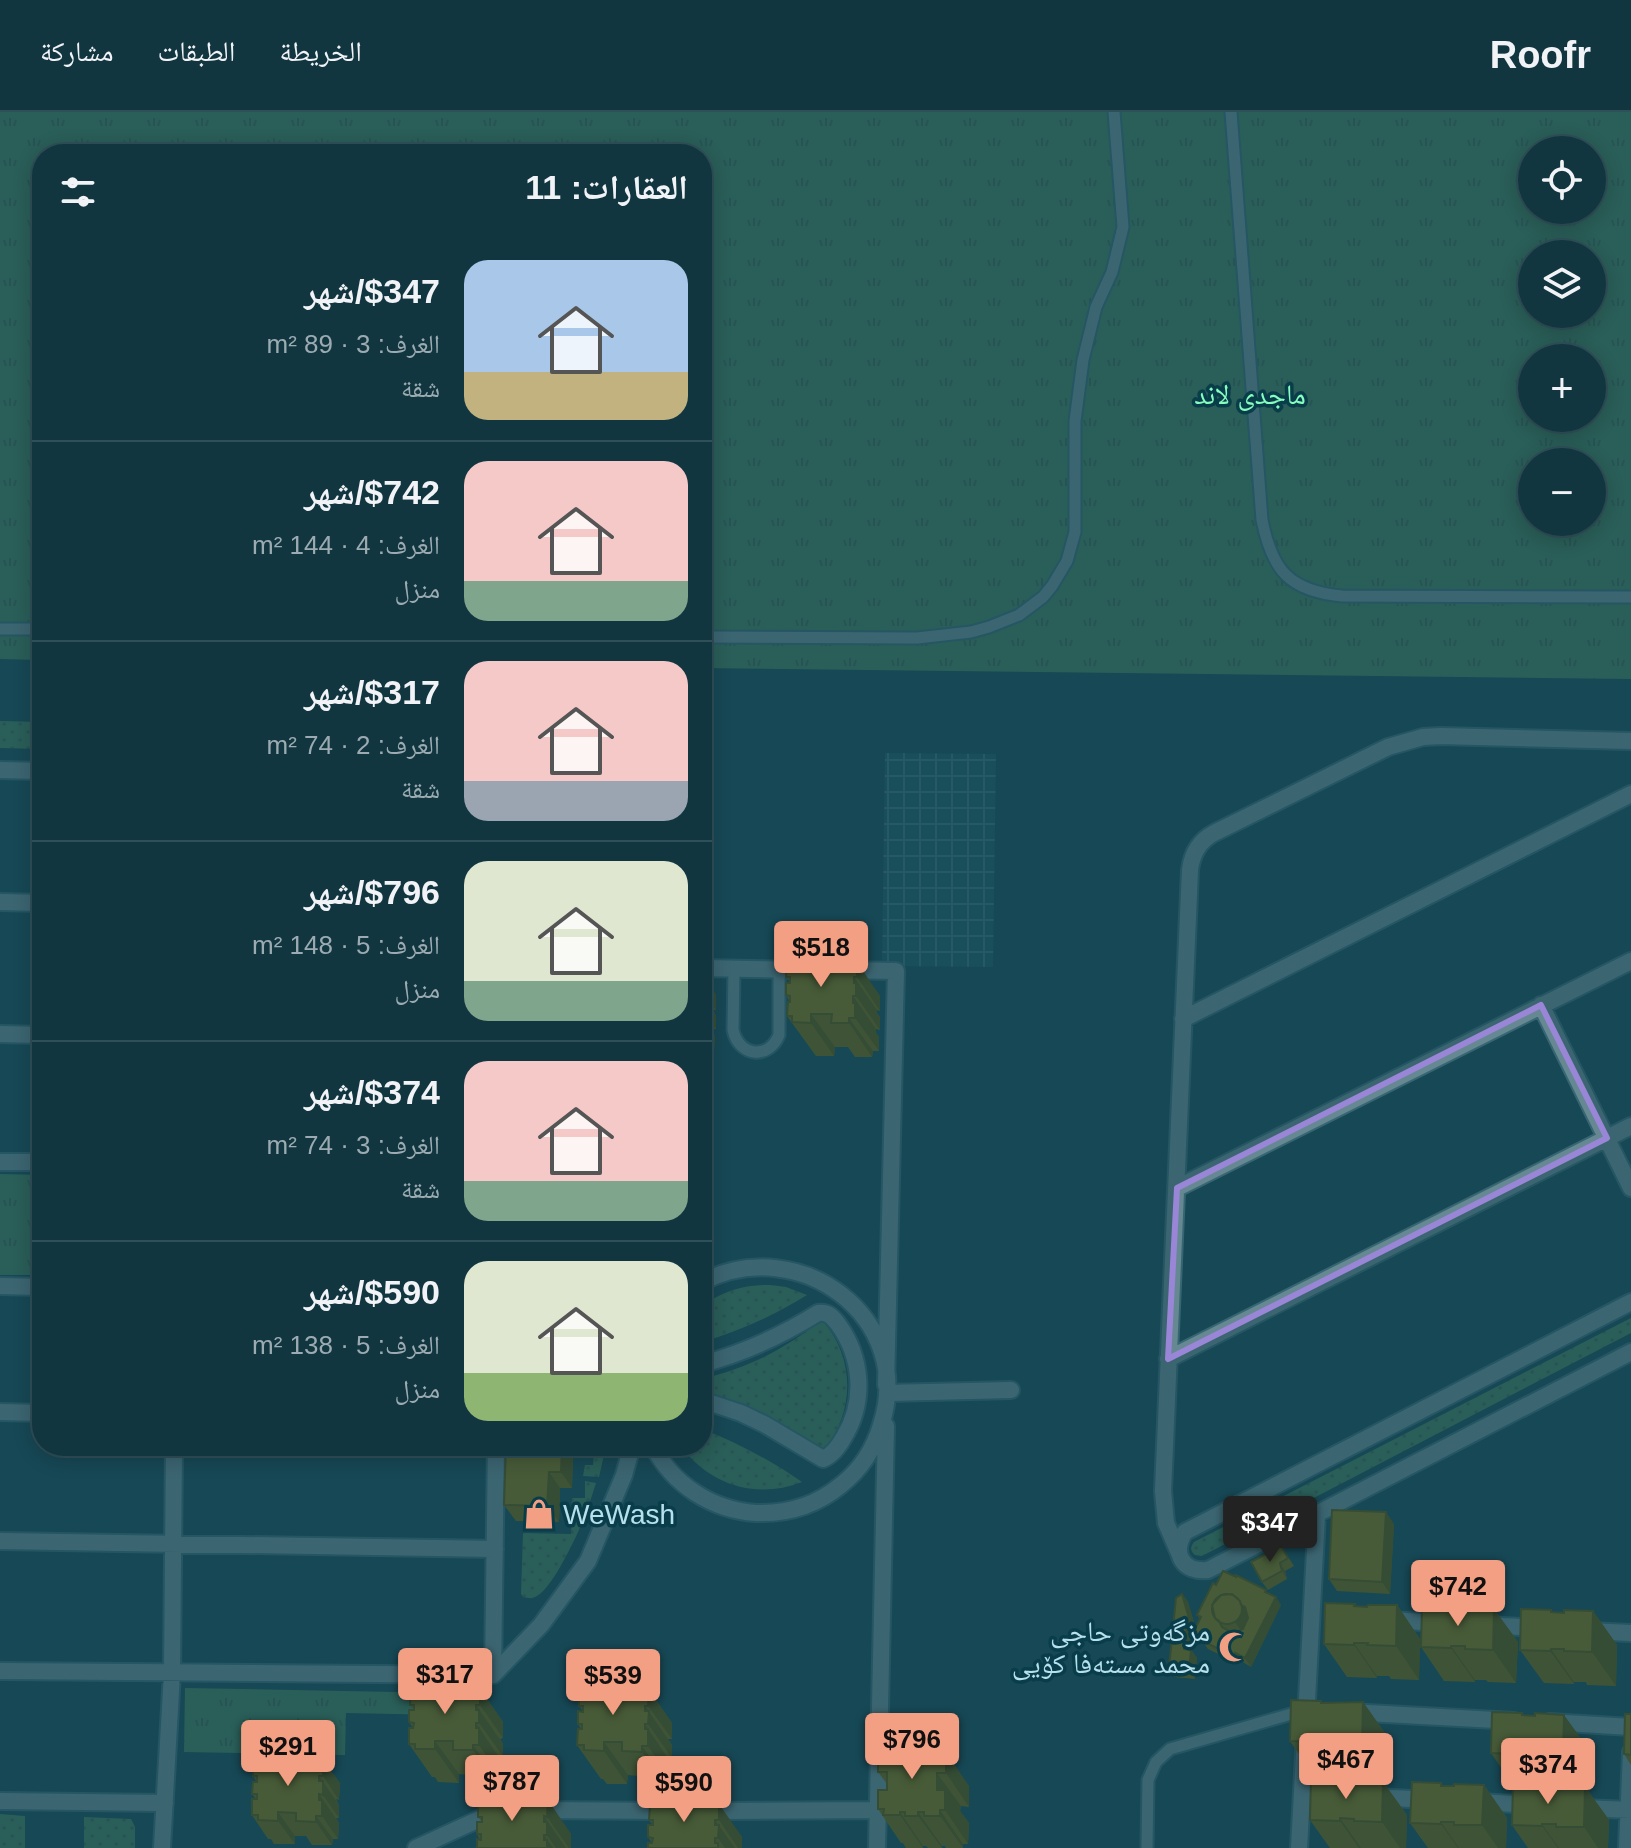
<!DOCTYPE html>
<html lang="ar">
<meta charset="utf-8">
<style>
:root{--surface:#113640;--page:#1a3e47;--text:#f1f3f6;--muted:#9cabb1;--line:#305059;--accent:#f39f83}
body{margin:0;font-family:Arial,"Noto Naskh Arabic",sans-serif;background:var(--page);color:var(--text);direction:rtl;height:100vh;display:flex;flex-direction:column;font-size:30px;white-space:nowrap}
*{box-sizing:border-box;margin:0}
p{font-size:26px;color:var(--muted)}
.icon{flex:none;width:44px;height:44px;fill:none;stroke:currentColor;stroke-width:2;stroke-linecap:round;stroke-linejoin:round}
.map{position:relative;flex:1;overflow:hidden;direction:ltr}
.drawer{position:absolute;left:32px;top:32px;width:680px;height:1312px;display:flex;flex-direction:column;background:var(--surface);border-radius:32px;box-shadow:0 4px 20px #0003,0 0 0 2px var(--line);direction:rtl}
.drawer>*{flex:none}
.buttons{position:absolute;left:1518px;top:24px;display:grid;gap:16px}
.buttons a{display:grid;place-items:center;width:88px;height:88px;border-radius:50%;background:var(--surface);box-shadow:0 4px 20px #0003,0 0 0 2px var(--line);font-size:40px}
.price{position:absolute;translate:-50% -68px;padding:0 18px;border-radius:8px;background:var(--accent);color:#111;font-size:26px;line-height:52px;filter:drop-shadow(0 2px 4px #0008)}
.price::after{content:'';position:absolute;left:50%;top:48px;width:24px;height:18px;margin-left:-12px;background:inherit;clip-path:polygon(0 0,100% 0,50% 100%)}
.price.on{background:#222;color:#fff}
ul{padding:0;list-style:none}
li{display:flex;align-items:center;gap:24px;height:200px;padding:0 24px}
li+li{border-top:2px solid var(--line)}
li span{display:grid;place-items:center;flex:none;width:224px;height:160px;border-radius:24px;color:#555}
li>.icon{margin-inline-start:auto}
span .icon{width:96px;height:96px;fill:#fffc;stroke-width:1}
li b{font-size:34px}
h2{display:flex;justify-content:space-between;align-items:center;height:96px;padding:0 24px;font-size:34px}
header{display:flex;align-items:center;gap:48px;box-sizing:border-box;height:112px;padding:0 40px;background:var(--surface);border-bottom:2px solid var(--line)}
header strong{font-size:38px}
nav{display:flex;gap:44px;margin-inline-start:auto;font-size:28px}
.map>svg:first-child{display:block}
.industrial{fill:url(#industrial-grid)}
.grass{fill:url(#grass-dots)}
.park{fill:url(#park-tufts);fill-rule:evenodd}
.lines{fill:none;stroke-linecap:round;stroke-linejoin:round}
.service-casing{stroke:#376673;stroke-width:15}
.pedestrian-casing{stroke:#376673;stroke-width:20}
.minor-casing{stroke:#376673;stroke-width:20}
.service{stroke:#668893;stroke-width:11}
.pedestrian{stroke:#668893;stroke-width:16}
.minor{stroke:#668893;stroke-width:16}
.wall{fill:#6f6213;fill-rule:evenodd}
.shaded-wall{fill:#5a500f}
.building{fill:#817216;stroke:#5a500f;stroke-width:2;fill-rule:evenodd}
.marked{fill:none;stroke:#9986d6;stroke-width:6;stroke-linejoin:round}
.labels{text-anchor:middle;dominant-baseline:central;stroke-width:7;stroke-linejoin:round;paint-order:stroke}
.park-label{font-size:28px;fill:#88fdc0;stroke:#093d4a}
.poi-label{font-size:28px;fill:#b7e0ed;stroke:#093d4a;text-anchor:start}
</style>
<header>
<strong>Roofr</strong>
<nav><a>الخريطة</a><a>الطبقات</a><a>مشاركة</a></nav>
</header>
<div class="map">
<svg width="1631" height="1736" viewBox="0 0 1631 1736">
<defs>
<pattern id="industrial-grid" width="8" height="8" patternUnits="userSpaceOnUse" patternTransform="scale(2)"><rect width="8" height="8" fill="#1c5463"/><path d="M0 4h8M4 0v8" fill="none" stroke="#3b6c7a"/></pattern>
<pattern id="grass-dots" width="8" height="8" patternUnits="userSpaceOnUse" patternTransform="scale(2)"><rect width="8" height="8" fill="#41795c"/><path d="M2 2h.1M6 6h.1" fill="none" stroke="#3c6153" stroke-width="1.8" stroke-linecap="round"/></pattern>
<pattern id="park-tufts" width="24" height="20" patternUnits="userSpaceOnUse" patternTransform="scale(2)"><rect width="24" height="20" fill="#41795c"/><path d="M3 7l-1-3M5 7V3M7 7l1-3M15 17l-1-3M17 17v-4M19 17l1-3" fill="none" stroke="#3c6153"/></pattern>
</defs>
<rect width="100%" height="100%" fill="#174855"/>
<path class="industrial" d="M885 641 996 642 993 855 882 854Z"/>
<path class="grass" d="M0 609 42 610V637L0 636Z
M771 1173 786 1175 807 1183C773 1204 740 1219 702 1230V1194C723 1179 745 1172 771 1173Z
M1631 1206V1221L1202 1444 1195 1443C1190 1439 1190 1435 1194 1430Z
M822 1208C856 1246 855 1301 823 1339L702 1283V1267C752 1254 781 1239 822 1208Z
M702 1317C738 1331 770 1348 802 1370 757 1388 709 1373 681 1334H702Z
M595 1334H606L599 1365 583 1364 585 1353H593Z
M585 1369 596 1371 587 1399 571 1397 572 1386H585Z
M572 1402 585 1404C578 1421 552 1479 535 1485 530 1487 529 1486 523 1485L521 1482 523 1421 571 1422Z
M0 1702 25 1704V1736H0Z
M84 1705 131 1707 135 1715V1736H84Z"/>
<path class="park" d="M0 0H1631V567L702 556V42H42V548L0 547ZM1532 38H1592V98H1532ZM1532 142H1592V202H1532ZM1532 246H1592V306H1532ZM1532 350H1592V410H1532Z
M0 1062 42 1063V1163H0Z
M185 1576 446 1581 445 1603 346 1601 345 1643 184 1640Z"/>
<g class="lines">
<g class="service-casing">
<path id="service" d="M1231 0 1262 408C1272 458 1289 479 1342 484L1631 485
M0 517H42
M702 525 917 526 971 520 989 515 1019 503 1043 485 1052 474 1067 449 1075 420V309L1083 248 1096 195 1112 160 1123 115 1114 0
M734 857 733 918C739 945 769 948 779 923V857
M1147 1736 1148 1668 1156 1650 1170 1637 1305 1598"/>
</g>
<g class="pedestrian-casing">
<path id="pedestrian" d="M702 1252C744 1241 781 1224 818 1201 828 1200 832 1204 838 1212 862 1245 866 1289 844 1325 839 1334 833 1343 823 1347L764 1312 741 1301 702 1288"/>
</g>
<g class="minor-casing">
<path id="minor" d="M0 658 42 659
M0 790 42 791
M702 856 808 858
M844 858 896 859 886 1273
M1541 893 1631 1076
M1183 907 1631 682
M0 922 42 923
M0 1050H42
M1177 1076 1631 849
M0 1174 42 1175
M1631 1190 1185 1420C1171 1441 1183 1461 1208 1458L1631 1240
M1168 1247 1631 1014
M887 1281 1011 1278
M0 1300 42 1301
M653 1334C673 1373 712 1398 756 1401 787 1402 817 1393 841 1373 860 1358 874 1337 881 1313 916 1206 800 1120 702 1170
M0 1429 495 1437
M1179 1441 1166 1411 1163 1379 1190 758C1192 741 1199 729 1214 721L1388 635 1423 625 1441 624 1631 629
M1389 1508 1441 1511
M1484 1513 1541 1516
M1588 1519 1631 1521
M0 1559 493 1563 541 1513 588 1449 624 1363 632 1334
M493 1563 496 1334
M1349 1600 1514 1609
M1549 1610 1631 1615
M1373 1685 1430 1688
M0 1689 165 1691
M1477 1690 1534 1693
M1581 1696 1631 1698
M534 1698 671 1699
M702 1699 878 1698
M162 1736 172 1561 174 1334
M416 1736 486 1704 499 1702
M877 1736 886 1314
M1299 1736 1317 1402
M1627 1736 1631 1640"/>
</g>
<use href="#service" class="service"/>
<use href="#pedestrian" class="pedestrian"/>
<use href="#minor" class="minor"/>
</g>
<path class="wall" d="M850 843 880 884V899L877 898V901L880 905V918L876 917V921L879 925V939H873L872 945H855L848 935H835L834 944H816L787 904 790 890 786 883 790 870 786 865 820 853H832Z
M702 863 716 883V898H713L716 904V917H712V920L715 924 714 939H708V944H702Z
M506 1334H586V1341H573L572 1376H560L559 1410 516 1409 504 1393Z
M1394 1412 1390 1482 1337 1479 1329 1467Z
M1281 1434 1294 1454 1285 1459 1287 1467 1268 1478 1262 1470Z
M1182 1482 1188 1490 1194 1511 1191 1538 1197 1546 1195 1567 1174 1565 1169 1556Z
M1269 1482 1281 1493 1251 1555 1241 1549 1239 1552 1208 1537 1204 1531 1199 1529 1193 1521 1200 1507 1197 1503Z
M1355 1492 1356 1494 1367 1495 1397 1493 1420 1527 1419 1568 1391 1567 1389 1564H1377V1566L1347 1565 1324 1532Z
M1452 1496 1453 1498H1465L1494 1497 1518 1530 1516 1571 1488 1570 1486 1568H1475V1570L1444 1569 1421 1535Z
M1551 1498 1553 1500 1564 1501 1593 1499 1617 1533 1616 1574 1587 1573 1586 1570H1574V1572L1544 1571 1520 1538Z
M437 1571 443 1579 480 1577 503 1610V1626L500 1627 503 1632V1644H499L502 1650V1666H496V1672L476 1671 470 1663 459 1662V1671L438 1670 435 1665H432L409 1632 413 1616 409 1610 414 1598 410 1593 416 1578Z
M649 1578 672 1611V1627H668L672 1633V1646L668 1647 671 1651V1667H665V1673H645L639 1664 628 1663 627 1672H607L603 1667H601L577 1633 581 1617 578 1612 583 1599 579 1594 612 1580Z
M1321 1589 1323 1591 1363 1590 1387 1624 1385 1665 1357 1663 1356 1661H1344V1663L1313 1662 1290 1629Z
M1522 1601 1524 1604H1535L1588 1636 1586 1676 1609 1708 1608 1736H1528L1512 1713 1513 1673 1491 1641ZM1545 1673 1557 1674 1556 1676 1545 1675Z
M1631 1602V1653L1624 1642Z
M903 1638 942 1640 969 1674V1695L961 1694 960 1699 969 1711 968 1732H963V1736H946L945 1734H942V1736H928L926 1734H923V1736H906L903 1731H901L878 1697 887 1678V1672L878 1660Z
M318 1643 340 1671 339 1688 336 1687 339 1693V1706H336L339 1711 338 1727H333L332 1733H312L306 1724H295V1732H274L271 1727H268L252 1703 256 1687 252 1682 257 1670 253 1664 286 1650 297 1651Z
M1341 1668 1343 1670 1354 1671 1383 1670 1407 1703 1406 1736H1330L1310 1708Z
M1484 1673 1507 1706 1506 1736H1428L1410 1711 1443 1674Z
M542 1683 571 1722V1736H477L480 1728 477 1722 482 1710 478 1705 511 1691H521Z
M713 1686 742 1725V1736H648L652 1731 648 1725 653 1713 649 1708 682 1694H692Z"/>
<path class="shaded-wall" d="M812 842 836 876 812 853Z
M850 843 857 852V850L880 884V899L857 865 850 850Z
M702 863 716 883V898L702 878Z
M854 865 877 898V901L880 905V918L856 884Z
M702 882 713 898 716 904V917L702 898Z
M853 884 876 917V921L879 925V939L855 906Z
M811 902 835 935 834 944 811 911Z
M702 903 712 917V920L715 924 714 939 702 921Z
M849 906 873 939 872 945 849 911Z
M702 929 708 939V944L702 935Z
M562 1334H569L573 1341 572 1376 561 1360Z
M549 1360 560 1376 559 1410 547 1394Z
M1386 1400 1394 1412 1390 1482 1382 1470Z
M1280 1451 1285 1459 1287 1467 1282 1459Z
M1182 1482 1188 1490 1194 1511 1190 1545 1184 1537Z
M1276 1485 1281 1493 1251 1555 1245 1546Z
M1240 1489 1252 1505 1246 1526 1235 1510Z
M1397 1493 1420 1527 1419 1568 1396 1534Z
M1494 1497 1518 1530 1516 1571 1493 1538Z
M1593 1499 1617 1533 1616 1574 1592 1540Z
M1354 1531 1377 1564V1566L1354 1533Z
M1451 1534 1475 1568V1570L1451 1536Z
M1551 1537 1574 1570V1572L1550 1539Z
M1191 1538 1197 1546 1195 1567 1189 1558Z
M1235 1541 1241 1549 1239 1552 1234 1544Z
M474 1571 480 1579V1577L503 1610V1626L480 1593 474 1576Z
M643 1573 649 1581V1578L672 1611V1627L648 1594 643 1578Z
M1363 1590 1387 1624 1385 1665 1362 1631Z
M476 1593 503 1632V1644L479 1611 476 1598Z
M645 1594 672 1633V1646L648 1612Z
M1564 1603 1588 1636 1586 1676 1609 1708 1608 1736H1598L1584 1715 1585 1675 1563 1643Z
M476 1611 502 1650V1666L479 1633Z
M645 1612 671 1651V1667L648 1634Z
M1320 1627 1344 1661V1663L1320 1630Z
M435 1629 459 1662V1671L435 1637Z
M604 1630 628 1663 627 1672 604 1639Z
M473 1633 496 1666V1672L473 1638Z
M642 1634 665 1667V1673L642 1640Z
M917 1634 961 1694 960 1699 969 1711 968 1732 945 1698 937 1678 917 1638Z
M938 1635 946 1646V1640L969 1674V1695L946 1661 938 1640Z
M1521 1639 1545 1673V1675L1521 1642Z
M318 1643 323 1651V1648L340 1671 339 1688 323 1664 317 1648Z
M319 1664 339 1693V1706L323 1683Z
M1383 1670 1407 1703 1406 1736H1400L1382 1710Z
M1484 1673 1507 1706 1506 1736H1498L1482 1713Z
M319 1682 339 1711 338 1727 322 1704Z
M542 1683 548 1691V1688L571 1722V1736H569L547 1705 542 1688Z
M713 1686 719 1694V1692L742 1725V1736H738L719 1708 713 1691Z
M940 1698 963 1732V1736L940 1704Z
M278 1700 295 1724V1732L278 1709Z
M900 1700 923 1734V1736L900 1703Z
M918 1700 942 1734V1736L918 1704Z
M316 1704 333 1727 332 1733 316 1710Z
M544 1704 566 1736H556L547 1723 544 1710Z
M1340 1706 1361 1736H1359L1340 1709Z
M715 1708 735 1736H725L718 1726 715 1713Z
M1441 1710 1459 1736H1458L1441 1712Z
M1542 1712 1559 1736H1558L1542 1714Z
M544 1723 553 1736H547L544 1728Z"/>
<path class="building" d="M794 842H812V853H832V843H850V850H857V865H854V871H856V884H853V891H855V906H849V911H831L832 902H811V911L792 910V904H787L788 890H790V884L786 883V871H790V865H786L787 850H794Z
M506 1334H562L561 1360H549L547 1394 504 1393Z
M1332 1398 1386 1400 1382 1470 1329 1467Z
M1281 1434 1288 1446 1280 1451 1282 1459 1262 1470 1251 1450Z
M1223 1459 1236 1465V1463L1266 1478 1265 1480 1276 1485 1245 1546 1235 1541 1234 1544 1202 1529 1204 1526 1193 1521 1201 1505 1197 1503 1213 1471 1216 1473ZM1232 1482 1240 1489 1241 1493 1245 1495 1248 1506 1243 1517 1236 1520H1231L1222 1515 1219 1509 1215 1506 1212 1493 1221 1483Z
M1182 1482 1188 1503 1184 1537 1191 1538 1189 1558 1169 1556 1176 1486Z
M1212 1497a15 15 0 1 1 30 0a15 15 0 1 1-30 0Z
M1325 1491 1355 1492 1354 1494 1367 1495 1368 1493H1397L1396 1534 1367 1533 1368 1531H1354V1533L1324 1532Z
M1422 1494 1452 1496V1498H1465V1496L1494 1497 1493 1538 1465 1537V1534H1451V1536L1421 1535Z
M1521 1497 1551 1498V1500L1564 1501V1498L1593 1499 1592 1540 1564 1539V1537H1551L1550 1539 1520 1538Z
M416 1570 437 1571V1579H453L454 1571H474V1576L480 1577V1593H476V1598H479V1611H476V1616H479V1633H473V1638H453V1629H435V1637H415V1632H409V1616H413L414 1611 409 1610V1598H414V1593H410L411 1578H416Z
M585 1571 606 1572V1580H622V1572L643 1573V1578H649L648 1594H645V1599H649L648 1612H645V1617H648V1634H642V1640L622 1639V1630H604V1639L584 1638V1633H577L578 1617H582V1612H578V1599L583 1600V1594H579V1579H585Z
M1291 1588 1321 1589V1591L1363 1590 1362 1631 1334 1630V1628L1320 1627V1630L1290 1629Z
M1492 1600 1522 1601V1603L1535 1604V1601L1564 1603 1563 1643 1535 1642V1640L1521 1639V1642L1491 1641Z
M1625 1602H1631V1643L1624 1642Z
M883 1633 900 1634V1638H905V1633L917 1634V1638H923V1635H938V1640H946V1661H937V1678H945V1698H940V1704H924V1700H918V1704H905V1700H900V1703H883L884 1697H878V1678H887V1660H878V1639L883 1640Z
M259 1641 280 1642V1650L297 1651V1642L318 1643 317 1648H323V1664H319V1669H323V1683L319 1682V1688H322V1704H316V1710L296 1709V1701L278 1700V1709L258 1708V1703H252V1687H257V1682H252L253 1670H257V1664H253L254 1649 259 1650Z
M1311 1667 1341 1668V1670L1354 1671V1668L1383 1670 1382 1710 1354 1709V1707L1340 1706V1709L1310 1708Z
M1412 1670 1441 1671V1674H1454V1672L1484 1673 1482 1713H1454V1710H1441V1712L1410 1711Z
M1513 1672 1543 1673V1676H1556V1674L1585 1675 1584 1715H1556V1712H1542V1714L1512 1713Z
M484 1682H505V1691H521V1683H542V1688H548L547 1705 544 1704V1710H547V1723H544V1728H547V1736H477V1727L481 1728V1722H477V1710H482V1705H478V1690H484Z
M655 1685 676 1686V1694H692L693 1686H713V1691L719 1692V1708H715V1713H719L718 1726H715V1731H718V1736H648V1731H652L653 1726 648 1725V1713H653V1708H649L650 1693H655Z"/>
<path d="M0 0H1631V1736H0ZM1541 893 1607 1026 1168 1247 1177 1076Z" fill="#174855" fill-opacity=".55" fill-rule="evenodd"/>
<path class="marked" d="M1541 893 1607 1026 1168 1247 1177 1076Z"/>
<defs>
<g id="shop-bare" transform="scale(2.4)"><path d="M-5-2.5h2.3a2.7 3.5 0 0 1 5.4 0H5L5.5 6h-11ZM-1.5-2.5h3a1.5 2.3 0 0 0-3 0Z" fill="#f39f83" stroke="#093d4a" stroke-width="2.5" paint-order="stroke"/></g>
<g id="mosque-bare" transform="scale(2.4)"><path d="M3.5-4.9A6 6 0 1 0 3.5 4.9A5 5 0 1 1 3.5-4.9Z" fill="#f39f83" stroke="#093d4a" stroke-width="2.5" paint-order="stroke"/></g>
</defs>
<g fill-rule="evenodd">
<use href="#shop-bare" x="539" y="1402"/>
<use href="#mosque-bare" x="1234" y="1535"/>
</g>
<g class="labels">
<g class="park-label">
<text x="1250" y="282">ماجدی لاند</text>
</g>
<g class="poi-label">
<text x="563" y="1402">WeWash</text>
<text x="1210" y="1519" text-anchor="end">مزگەوتی حاجی<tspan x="1210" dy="32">محمد مستەفا کۆیی</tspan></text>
</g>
</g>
</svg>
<div class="buttons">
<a><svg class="icon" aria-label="locate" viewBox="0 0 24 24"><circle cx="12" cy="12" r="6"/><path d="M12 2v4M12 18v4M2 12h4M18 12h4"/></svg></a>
<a><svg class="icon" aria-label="layers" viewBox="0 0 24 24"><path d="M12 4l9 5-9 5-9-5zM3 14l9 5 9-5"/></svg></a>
<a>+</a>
<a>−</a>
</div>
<b class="price" style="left:821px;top:877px">$518</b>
<b class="price on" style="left:1270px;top:1452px">$347</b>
<b class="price" style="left:1458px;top:1516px">$742</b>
<b class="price" style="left:445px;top:1604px">$317</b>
<b class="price" style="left:613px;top:1605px">$539</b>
<b class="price" style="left:912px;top:1669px">$796</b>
<b class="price" style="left:288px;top:1676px">$291</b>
<b class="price" style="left:1346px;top:1689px">$467</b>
<b class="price" style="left:1548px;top:1694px">$374</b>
<b class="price" style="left:512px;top:1711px">$787</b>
<b class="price" style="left:684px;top:1712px">$590</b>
<section class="drawer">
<h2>العقارات: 11<svg class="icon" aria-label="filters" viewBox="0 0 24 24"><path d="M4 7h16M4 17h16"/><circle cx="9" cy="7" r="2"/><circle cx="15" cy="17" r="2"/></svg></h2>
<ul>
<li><span style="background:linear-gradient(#a9c7e8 70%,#c2b280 0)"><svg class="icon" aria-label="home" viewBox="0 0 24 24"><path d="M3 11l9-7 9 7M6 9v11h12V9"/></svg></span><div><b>$347/شهر</b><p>الغرف: 3 · 89 m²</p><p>شقة</p></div></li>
<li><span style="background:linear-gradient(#f6c9c9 75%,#7fa58c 0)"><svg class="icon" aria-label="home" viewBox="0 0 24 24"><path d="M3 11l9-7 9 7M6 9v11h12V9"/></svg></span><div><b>$742/شهر</b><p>الغرف: 4 · 144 m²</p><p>منزل</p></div></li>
<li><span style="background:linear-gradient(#f6c9c9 75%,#9aa5b1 0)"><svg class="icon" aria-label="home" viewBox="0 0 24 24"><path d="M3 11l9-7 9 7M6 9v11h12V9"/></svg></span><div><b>$317/شهر</b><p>الغرف: 2 · 74 m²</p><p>شقة</p></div></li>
<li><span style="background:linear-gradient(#dfe7d0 75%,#7fa58c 0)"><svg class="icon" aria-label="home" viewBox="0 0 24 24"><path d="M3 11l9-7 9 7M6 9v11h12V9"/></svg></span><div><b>$796/شهر</b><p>الغرف: 5 · 148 m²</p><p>منزل</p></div></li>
<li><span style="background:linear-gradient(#f6c9c9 75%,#7fa58c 0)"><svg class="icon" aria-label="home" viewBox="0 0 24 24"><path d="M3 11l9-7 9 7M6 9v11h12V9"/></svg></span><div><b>$374/شهر</b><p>الغرف: 3 · 74 m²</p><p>شقة</p></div></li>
<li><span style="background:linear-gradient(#dfe7d0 70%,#8fb573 0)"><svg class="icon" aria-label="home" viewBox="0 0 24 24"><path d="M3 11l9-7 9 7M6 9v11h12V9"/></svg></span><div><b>$590/شهر</b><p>الغرف: 5 · 138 m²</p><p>منزل</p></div></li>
</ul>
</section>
</div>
